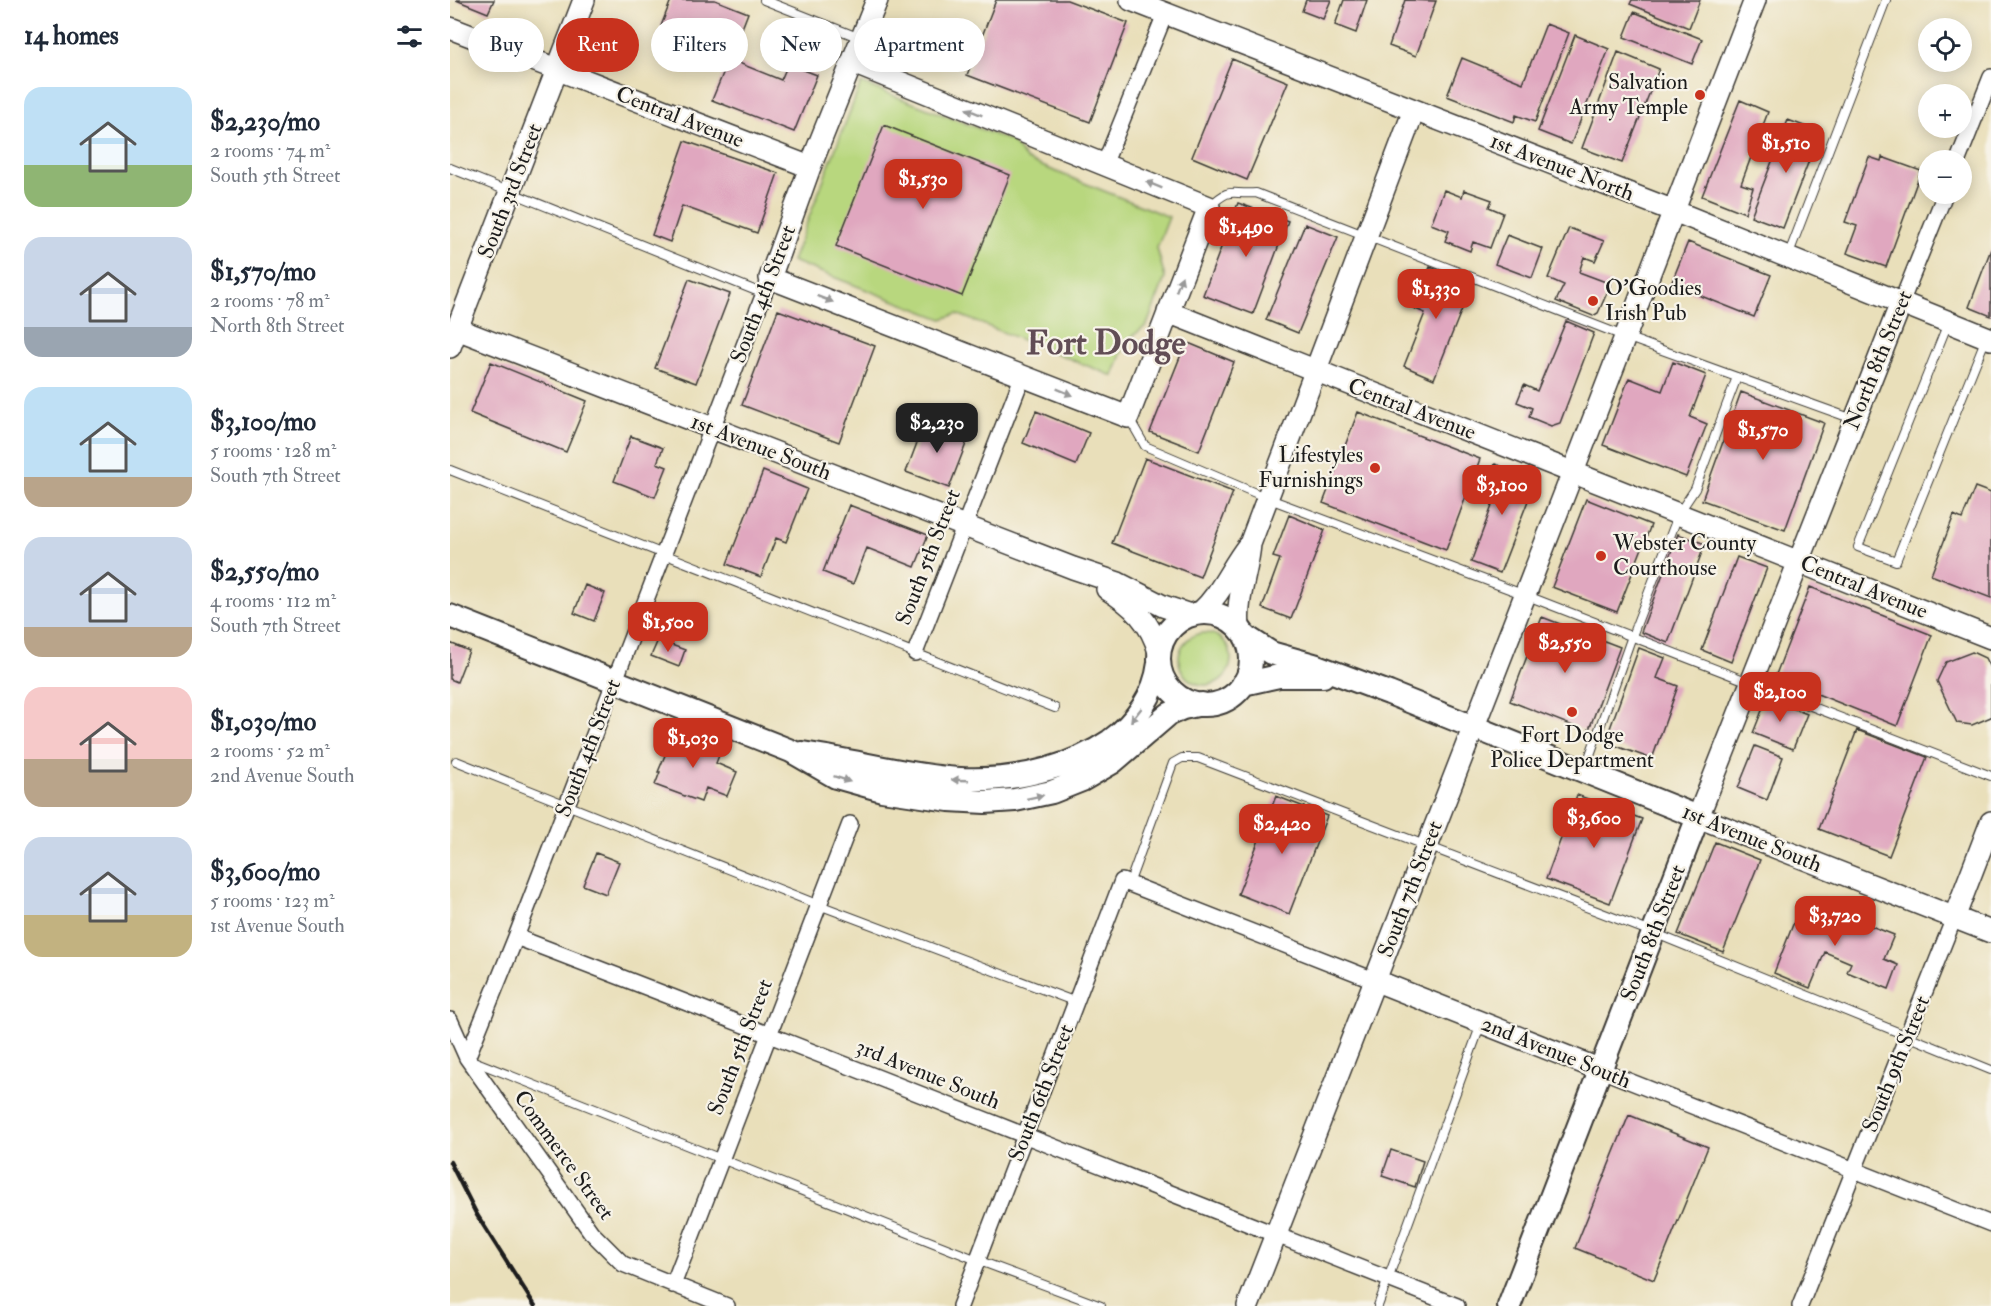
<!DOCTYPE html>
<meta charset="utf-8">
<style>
:root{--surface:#fff;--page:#f6f6f7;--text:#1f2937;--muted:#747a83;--accent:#c8321e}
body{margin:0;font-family:"IM FELL Double Pica",serif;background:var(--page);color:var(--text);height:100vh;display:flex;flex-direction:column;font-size:22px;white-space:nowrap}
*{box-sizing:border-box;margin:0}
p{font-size:20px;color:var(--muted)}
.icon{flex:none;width:33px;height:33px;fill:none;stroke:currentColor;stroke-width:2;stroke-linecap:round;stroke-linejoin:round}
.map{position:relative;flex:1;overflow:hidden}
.drawer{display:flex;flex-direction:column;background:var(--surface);width:450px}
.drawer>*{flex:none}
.hud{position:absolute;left:18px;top:18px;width:570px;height:54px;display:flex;gap:12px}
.tools{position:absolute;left:1468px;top:18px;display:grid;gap:12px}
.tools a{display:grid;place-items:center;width:54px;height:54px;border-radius:50%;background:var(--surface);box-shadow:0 3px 15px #0003;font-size:30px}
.price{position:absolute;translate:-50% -51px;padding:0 14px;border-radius:12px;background:var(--accent);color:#fff;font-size:20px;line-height:39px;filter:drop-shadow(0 2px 3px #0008)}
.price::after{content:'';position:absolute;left:50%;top:36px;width:18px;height:14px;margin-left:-9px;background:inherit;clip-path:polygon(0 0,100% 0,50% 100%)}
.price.active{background:#222;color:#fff}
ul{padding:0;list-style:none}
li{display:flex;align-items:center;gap:18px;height:150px;padding:0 24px}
li span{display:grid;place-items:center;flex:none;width:168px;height:120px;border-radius:18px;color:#555}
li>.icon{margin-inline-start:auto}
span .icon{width:72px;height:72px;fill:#fffc;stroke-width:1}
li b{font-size:26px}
h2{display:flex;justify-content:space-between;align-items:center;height:72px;padding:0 24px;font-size:26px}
.pill{padding:0 21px;border-radius:27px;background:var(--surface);box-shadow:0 3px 15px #0003;font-size:21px;line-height:54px}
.pill.active{background:var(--accent);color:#fff}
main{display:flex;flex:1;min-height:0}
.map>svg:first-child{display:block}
.green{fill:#b8d77e;stroke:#6a7a4d;stroke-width:1.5}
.building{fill:#e0a7bf}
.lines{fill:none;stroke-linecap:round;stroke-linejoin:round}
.lane-casing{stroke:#3b3934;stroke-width:10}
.street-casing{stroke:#3b3934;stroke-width:18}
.secondary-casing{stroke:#3b3934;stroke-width:24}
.primary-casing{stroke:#3b3934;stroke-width:26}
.lane{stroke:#fff;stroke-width:8}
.street{stroke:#fff;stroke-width:15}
.secondary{stroke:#fff;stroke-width:21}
.primary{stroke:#fff;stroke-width:22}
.rail{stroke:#1c1c1c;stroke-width:4.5}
.oneway{fill:#999}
.poi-dot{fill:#c8321e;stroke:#f7f3e8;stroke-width:2}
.labels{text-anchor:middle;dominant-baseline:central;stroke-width:4.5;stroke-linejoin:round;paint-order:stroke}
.poi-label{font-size:22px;fill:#1c1c1c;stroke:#f7f3e8;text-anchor:end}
.street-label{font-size:22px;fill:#1c1c1c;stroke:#f7f3e8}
.town-label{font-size:34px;font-weight:bold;fill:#614d55;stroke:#f7f3e8}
</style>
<main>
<section class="drawer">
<h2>14 homes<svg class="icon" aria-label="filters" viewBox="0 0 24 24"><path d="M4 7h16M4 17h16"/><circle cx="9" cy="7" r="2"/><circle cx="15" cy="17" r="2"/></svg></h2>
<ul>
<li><span style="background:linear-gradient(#bfe0f5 65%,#8fb573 0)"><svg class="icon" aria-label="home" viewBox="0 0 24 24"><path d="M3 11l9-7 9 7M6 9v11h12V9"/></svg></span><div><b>$2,230/mo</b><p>2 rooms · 74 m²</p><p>South 5th Street</p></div></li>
<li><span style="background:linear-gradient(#c9d6e8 75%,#9aa5b1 0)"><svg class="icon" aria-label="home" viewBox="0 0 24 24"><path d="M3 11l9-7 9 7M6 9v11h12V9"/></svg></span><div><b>$1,570/mo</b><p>2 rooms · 78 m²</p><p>North 8th Street</p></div></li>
<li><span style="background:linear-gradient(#bfe0f5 75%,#b9a48a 0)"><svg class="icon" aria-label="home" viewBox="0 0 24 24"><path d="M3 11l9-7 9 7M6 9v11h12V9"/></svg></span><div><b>$3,100/mo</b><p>5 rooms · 128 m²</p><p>South 7th Street</p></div></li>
<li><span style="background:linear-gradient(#c9d6e8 75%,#b9a48a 0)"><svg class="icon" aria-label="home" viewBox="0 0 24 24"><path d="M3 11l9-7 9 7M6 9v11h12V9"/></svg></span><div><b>$2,550/mo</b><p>4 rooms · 112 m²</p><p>South 7th Street</p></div></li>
<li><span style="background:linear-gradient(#f6c9c9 60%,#b9a48a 0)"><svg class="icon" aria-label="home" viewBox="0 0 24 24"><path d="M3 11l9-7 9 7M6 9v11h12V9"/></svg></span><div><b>$1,030/mo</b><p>2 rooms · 52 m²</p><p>2nd Avenue South</p></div></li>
<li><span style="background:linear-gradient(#c9d6e8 65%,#c2b280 0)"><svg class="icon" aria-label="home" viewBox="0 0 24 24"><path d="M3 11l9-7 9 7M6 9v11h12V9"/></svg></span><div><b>$3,600/mo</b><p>5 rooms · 123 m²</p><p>1st Avenue South</p></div></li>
</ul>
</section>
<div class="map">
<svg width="1541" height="1306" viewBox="0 0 1541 1306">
<rect width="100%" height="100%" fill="#f7f3e8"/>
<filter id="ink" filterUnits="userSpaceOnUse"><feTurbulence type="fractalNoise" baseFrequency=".0167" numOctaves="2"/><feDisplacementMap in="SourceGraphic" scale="12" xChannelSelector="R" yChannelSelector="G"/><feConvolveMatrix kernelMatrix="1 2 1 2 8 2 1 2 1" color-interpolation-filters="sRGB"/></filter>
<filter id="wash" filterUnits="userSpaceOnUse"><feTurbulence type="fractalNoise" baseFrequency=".008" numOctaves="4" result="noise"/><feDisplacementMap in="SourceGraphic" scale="24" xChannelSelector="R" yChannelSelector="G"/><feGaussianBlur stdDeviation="1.35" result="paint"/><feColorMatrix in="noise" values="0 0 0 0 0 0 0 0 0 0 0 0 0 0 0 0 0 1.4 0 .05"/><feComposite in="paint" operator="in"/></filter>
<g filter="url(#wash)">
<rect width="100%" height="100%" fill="#e9dfba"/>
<path class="green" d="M411 83 561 141 577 160 719 217 707 248 715 278 697 325 676 341 663 376 507 314 492 319 342 261Z
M729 659a26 26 0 1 1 52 0a26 26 0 1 1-52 0Z"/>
<g id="blocks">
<path class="building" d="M6 0H44L38 13Z
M221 0H265L298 13 282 54 211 26Z
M546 0H617L678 23 640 122 517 75Z
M856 0H881L873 19 852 11Z
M894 0H917L906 33 885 25Z
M955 0 986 1 966 56 939 46Z
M1182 0H1250L1239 28 1180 4Z
M1184 12 1252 39 1242 64 1174 37Z
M1096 24 1119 33 1085 122 1066 115 1064 122 997 96 1012 58 1073 83Z
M1125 35 1159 49 1121 144 1088 131Z
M1168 52 1209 69 1172 163 1132 148Z
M279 59 331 80 338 64 367 75 344 132 262 100Z
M782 59 838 82 797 180 742 157Z
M1290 100 1318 112 1291 184 1303 188 1295 213 1252 196Z
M1338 120 1370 132 1333 228 1301 216Z
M434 125 560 175 512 296 386 246Z
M235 141 328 173 307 233 232 206 220 242 202 235Z
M1419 157 1431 161 1432 157 1471 171 1436 267 1397 253 1407 226 1395 222Z
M994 190 1012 197 1014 190 1042 200 1039 207 1053 213 1040 248 1023 242 1020 251 995 241 999 231 981 224Z
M788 203 838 221 803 314 753 295Z
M855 224 888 237 848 333 816 320Z
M1119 228 1154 241 1145 261 1134 257 1129 272 1161 284 1148 313 1143 316 1106 301 1114 285 1098 278Z
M1057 235 1093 249 1082 278 1045 264Z
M1238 242 1321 275 1304 317 1221 284Z
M1541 249V316L1519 307Z
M980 267 1022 284 984 379 954 366 975 313 963 308Z
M239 279 280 294 246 383 205 368Z
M328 310 425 346 389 442 292 405Z
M1116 321 1144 333 1110 423 1101 426 1079 417 1082 408 1067 402 1074 385 1087 391Z
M736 342 784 362 749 451 700 432Z
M41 362 137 401 116 452 20 413Z
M1223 362 1256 375 1240 417 1257 424 1236 477 1153 445 1179 378 1212 391Z
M1291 392 1374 423 1335 530 1252 500Z
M586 411 639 433 626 465 573 443Z
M908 412 1030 459 996 550 873 503Z
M476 419 519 436 499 488 456 472Z
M181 436 213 448 207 463 217 467 205 497 164 481Z
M695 458 783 492 750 577 662 543Z
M1045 464 1086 480 1050 573 1021 562 1045 498 1033 493Z
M313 471 357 489 336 542 326 538 311 577 277 564Z
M1525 487 1541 493V598L1481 575 1504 515 1512 519Z
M1136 499 1201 525 1167 612 1102 587Z
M399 505 478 535 465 567 417 548 403 584 373 572Z
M839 515 875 530 841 619 812 608 830 559 823 557Z
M1228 534 1255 544 1218 643 1191 632Z
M1287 557 1317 568 1281 662 1252 650Z
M135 585 155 593 144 621 124 613Z
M1360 587 1482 635 1447 726 1325 677Z
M1092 617 1170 647 1138 732 1060 701Z
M208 640 235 650 229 667 201 656Z
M0 643 19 651 7 682 0 679Z
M1189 648 1215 658 1207 678 1228 686 1202 759 1155 742Z
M1522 652 1535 658 1541 670V717L1522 725 1507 723 1487 681 1496 662Z
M1317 698 1357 714 1343 749 1303 733Z
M226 729 243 736 241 741 270 753 266 763 287 772 277 796 256 788 251 802 205 785 210 772H208Z
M1407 730 1477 757 1439 856 1369 829Z
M1305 746 1333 757 1317 800 1288 788Z
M1127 795 1192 819 1160 903 1096 879Z
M826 796 877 816 839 914 788 894Z
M1265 842 1310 860 1273 952 1228 934Z
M146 853 169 862 156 894 133 885Z
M1353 899 1444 935 1434 959 1448 965 1439 989 1397 972 1401 963 1375 952 1360 988 1324 973Z
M1179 1115 1258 1147 1204 1280 1125 1248Z
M941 1150 973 1161 965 1187 932 1176Z"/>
</g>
</g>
<g filter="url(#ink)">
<use href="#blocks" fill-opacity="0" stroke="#3b3934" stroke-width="1.5"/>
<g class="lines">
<g class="lane-casing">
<path id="lane" d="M314 0 410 38
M0 168 314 294
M760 206C782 186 779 195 806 193L1176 337 1403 419
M1338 256 1436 0
M1498 323 1408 547 1446 561 1536 338
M679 418 695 446 817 498 1075 595 1541 776
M0 470 605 708
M6 761 369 905 626 1002
M1135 769 1182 636 1229 513 1245 489 1287 377
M679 884 723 763 732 758H748L1204 933 1541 1070
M21 1060 527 1260 651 1306
M928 1306 1031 1024"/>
</g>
<g class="street-casing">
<path id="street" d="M1508 160 1541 77
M654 165 715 14
M1451 303 1495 194
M465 653 573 375
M66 937C381 1057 693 1183 1007 1306
M0 1020 17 1058 141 1232 173 1264 277 1306
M17 1058 66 937 320 278
M1151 1070 1541 1224
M223 1285 400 824
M510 1306 672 881 924 980
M1350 1306 1504 918"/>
</g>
<g class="secondary-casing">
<path id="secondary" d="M681 0 1224 211 1541 339
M0 28 360 167
M403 63 759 207 678 417 320 278 360 167 427 0
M1451 303 1248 817 1541 932
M718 312 1541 638
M7 329 623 568 668 583 713 606 740 615
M0 347 134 0
M657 589C683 605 701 622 709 652
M750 613C772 593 780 569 798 546
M789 627C786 598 798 572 800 544L964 110
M1504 918 1541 822
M924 980 1151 1070
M798 1306 1123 472 1305 0"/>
</g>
<g class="primary-casing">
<path id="primary" d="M709 659a46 46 0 1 1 92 0a46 46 0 1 1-92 0Z
M0 616 341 751 386 777 432 790 499 800 535 802 565 800 602 792 632 780 663 762 719 714 733 708 752 704
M795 636 821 653 864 665 939 693 1248 817 1059 1306
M793 684 829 676H873
M351 753C438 765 510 795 598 769 620 763 641 754 660 741 686 722 705 695 709 663"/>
</g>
<use href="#lane" class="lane"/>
<use href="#street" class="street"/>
<use href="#secondary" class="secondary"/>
<use href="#primary" class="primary"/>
<path class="rail" d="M0 1162 27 1215 85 1306"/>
</g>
<defs><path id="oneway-solid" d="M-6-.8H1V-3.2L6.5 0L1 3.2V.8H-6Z" transform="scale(1.5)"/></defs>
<g class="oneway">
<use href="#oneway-solid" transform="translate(524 112) rotate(-158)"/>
<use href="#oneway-solid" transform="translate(704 185) rotate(-158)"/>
<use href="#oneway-solid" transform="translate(729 284) rotate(-69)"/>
<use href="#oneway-solid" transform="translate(375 299) rotate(21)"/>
<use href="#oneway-solid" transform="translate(615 392) rotate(22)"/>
<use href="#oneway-solid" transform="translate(686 715) rotate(128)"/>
<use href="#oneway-solid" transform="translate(392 779) rotate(19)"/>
<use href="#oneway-solid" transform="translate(510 780) rotate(-178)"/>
<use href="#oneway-solid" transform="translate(585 797) rotate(-12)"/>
</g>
</g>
<g class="poi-dot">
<circle cx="1250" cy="95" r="6"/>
<circle cx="1143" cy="301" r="6"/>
<circle cx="925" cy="468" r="6"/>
<circle cx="1151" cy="556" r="6"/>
<circle cx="1122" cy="712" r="6"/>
</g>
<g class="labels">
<g class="poi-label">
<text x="1238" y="82">Salvation<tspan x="1238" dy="25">Army Temple</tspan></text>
<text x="1155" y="288" text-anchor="start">O'Goodies<tspan x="1155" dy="25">Irish Pub</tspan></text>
<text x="913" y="455">Lifestyles<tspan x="913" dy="25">Furnishings</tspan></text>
<text x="1163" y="543" text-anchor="start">Webster County<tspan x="1163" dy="25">Courthouse</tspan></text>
<text x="1122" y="735" text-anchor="middle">Fort Dodge<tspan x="1122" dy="25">Police Department</tspan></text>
</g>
<g class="street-label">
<text transform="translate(230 117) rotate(21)">Central Avenue</text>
<text transform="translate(1112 167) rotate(21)">1st Avenue North</text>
<text transform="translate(60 191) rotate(-69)">South 3rd Street</text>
<text transform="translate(313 294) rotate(-69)">South 4th Street</text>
<text transform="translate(1428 360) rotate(-68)">North 8th Street</text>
<text transform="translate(962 409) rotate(21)">Central Avenue</text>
<text transform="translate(311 447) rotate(21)">1st Avenue South</text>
<text transform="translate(478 557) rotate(-69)">South 5th Street</text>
<text transform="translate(1414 587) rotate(22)">Central Avenue</text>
<text transform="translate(138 748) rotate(-69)">South 4th Street</text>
<text transform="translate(1302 838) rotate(22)">1st Avenue South</text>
<text transform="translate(960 889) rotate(-69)">South 7th Street</text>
<text transform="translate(1203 933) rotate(-69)">South 8th Street</text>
<text transform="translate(290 1047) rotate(-69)">South 5th Street</text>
<text transform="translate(1106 1052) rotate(22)">2nd Avenue South</text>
<text transform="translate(1446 1064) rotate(-68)">South 9th Street</text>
<text transform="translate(478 1074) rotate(22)">3rd Avenue South</text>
<text transform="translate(591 1093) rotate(-69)">South 6th Street</text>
<text transform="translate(114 1155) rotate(54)">Commerce Street</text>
</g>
<g class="town-label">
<text x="656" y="343">Fort Dodge</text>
</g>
</g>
</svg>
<div class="tools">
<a><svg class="icon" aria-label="locate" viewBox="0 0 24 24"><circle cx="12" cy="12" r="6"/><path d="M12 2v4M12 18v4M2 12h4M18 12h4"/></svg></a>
<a>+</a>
<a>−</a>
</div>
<b class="price" style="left:1336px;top:174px">$1,510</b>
<b class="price" style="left:473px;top:210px">$1,530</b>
<b class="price" style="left:796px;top:258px">$1,490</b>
<b class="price" style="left:986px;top:320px">$1,330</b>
<b class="price active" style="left:487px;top:454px">$2,230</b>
<b class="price" style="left:1313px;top:461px">$1,570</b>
<b class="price" style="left:1052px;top:516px">$3,100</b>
<b class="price" style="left:218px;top:653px">$1,500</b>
<b class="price" style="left:1115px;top:674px">$2,550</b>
<b class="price" style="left:1330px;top:723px">$2,100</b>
<b class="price" style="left:243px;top:769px">$1,030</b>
<b class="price" style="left:1144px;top:849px">$3,600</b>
<b class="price" style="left:832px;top:855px">$2,420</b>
<b class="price" style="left:1385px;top:947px">$3,720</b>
<div class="hud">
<a class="pill">Buy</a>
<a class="pill active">Rent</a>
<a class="pill">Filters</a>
<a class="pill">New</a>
<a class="pill">Apartment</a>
</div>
</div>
</main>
